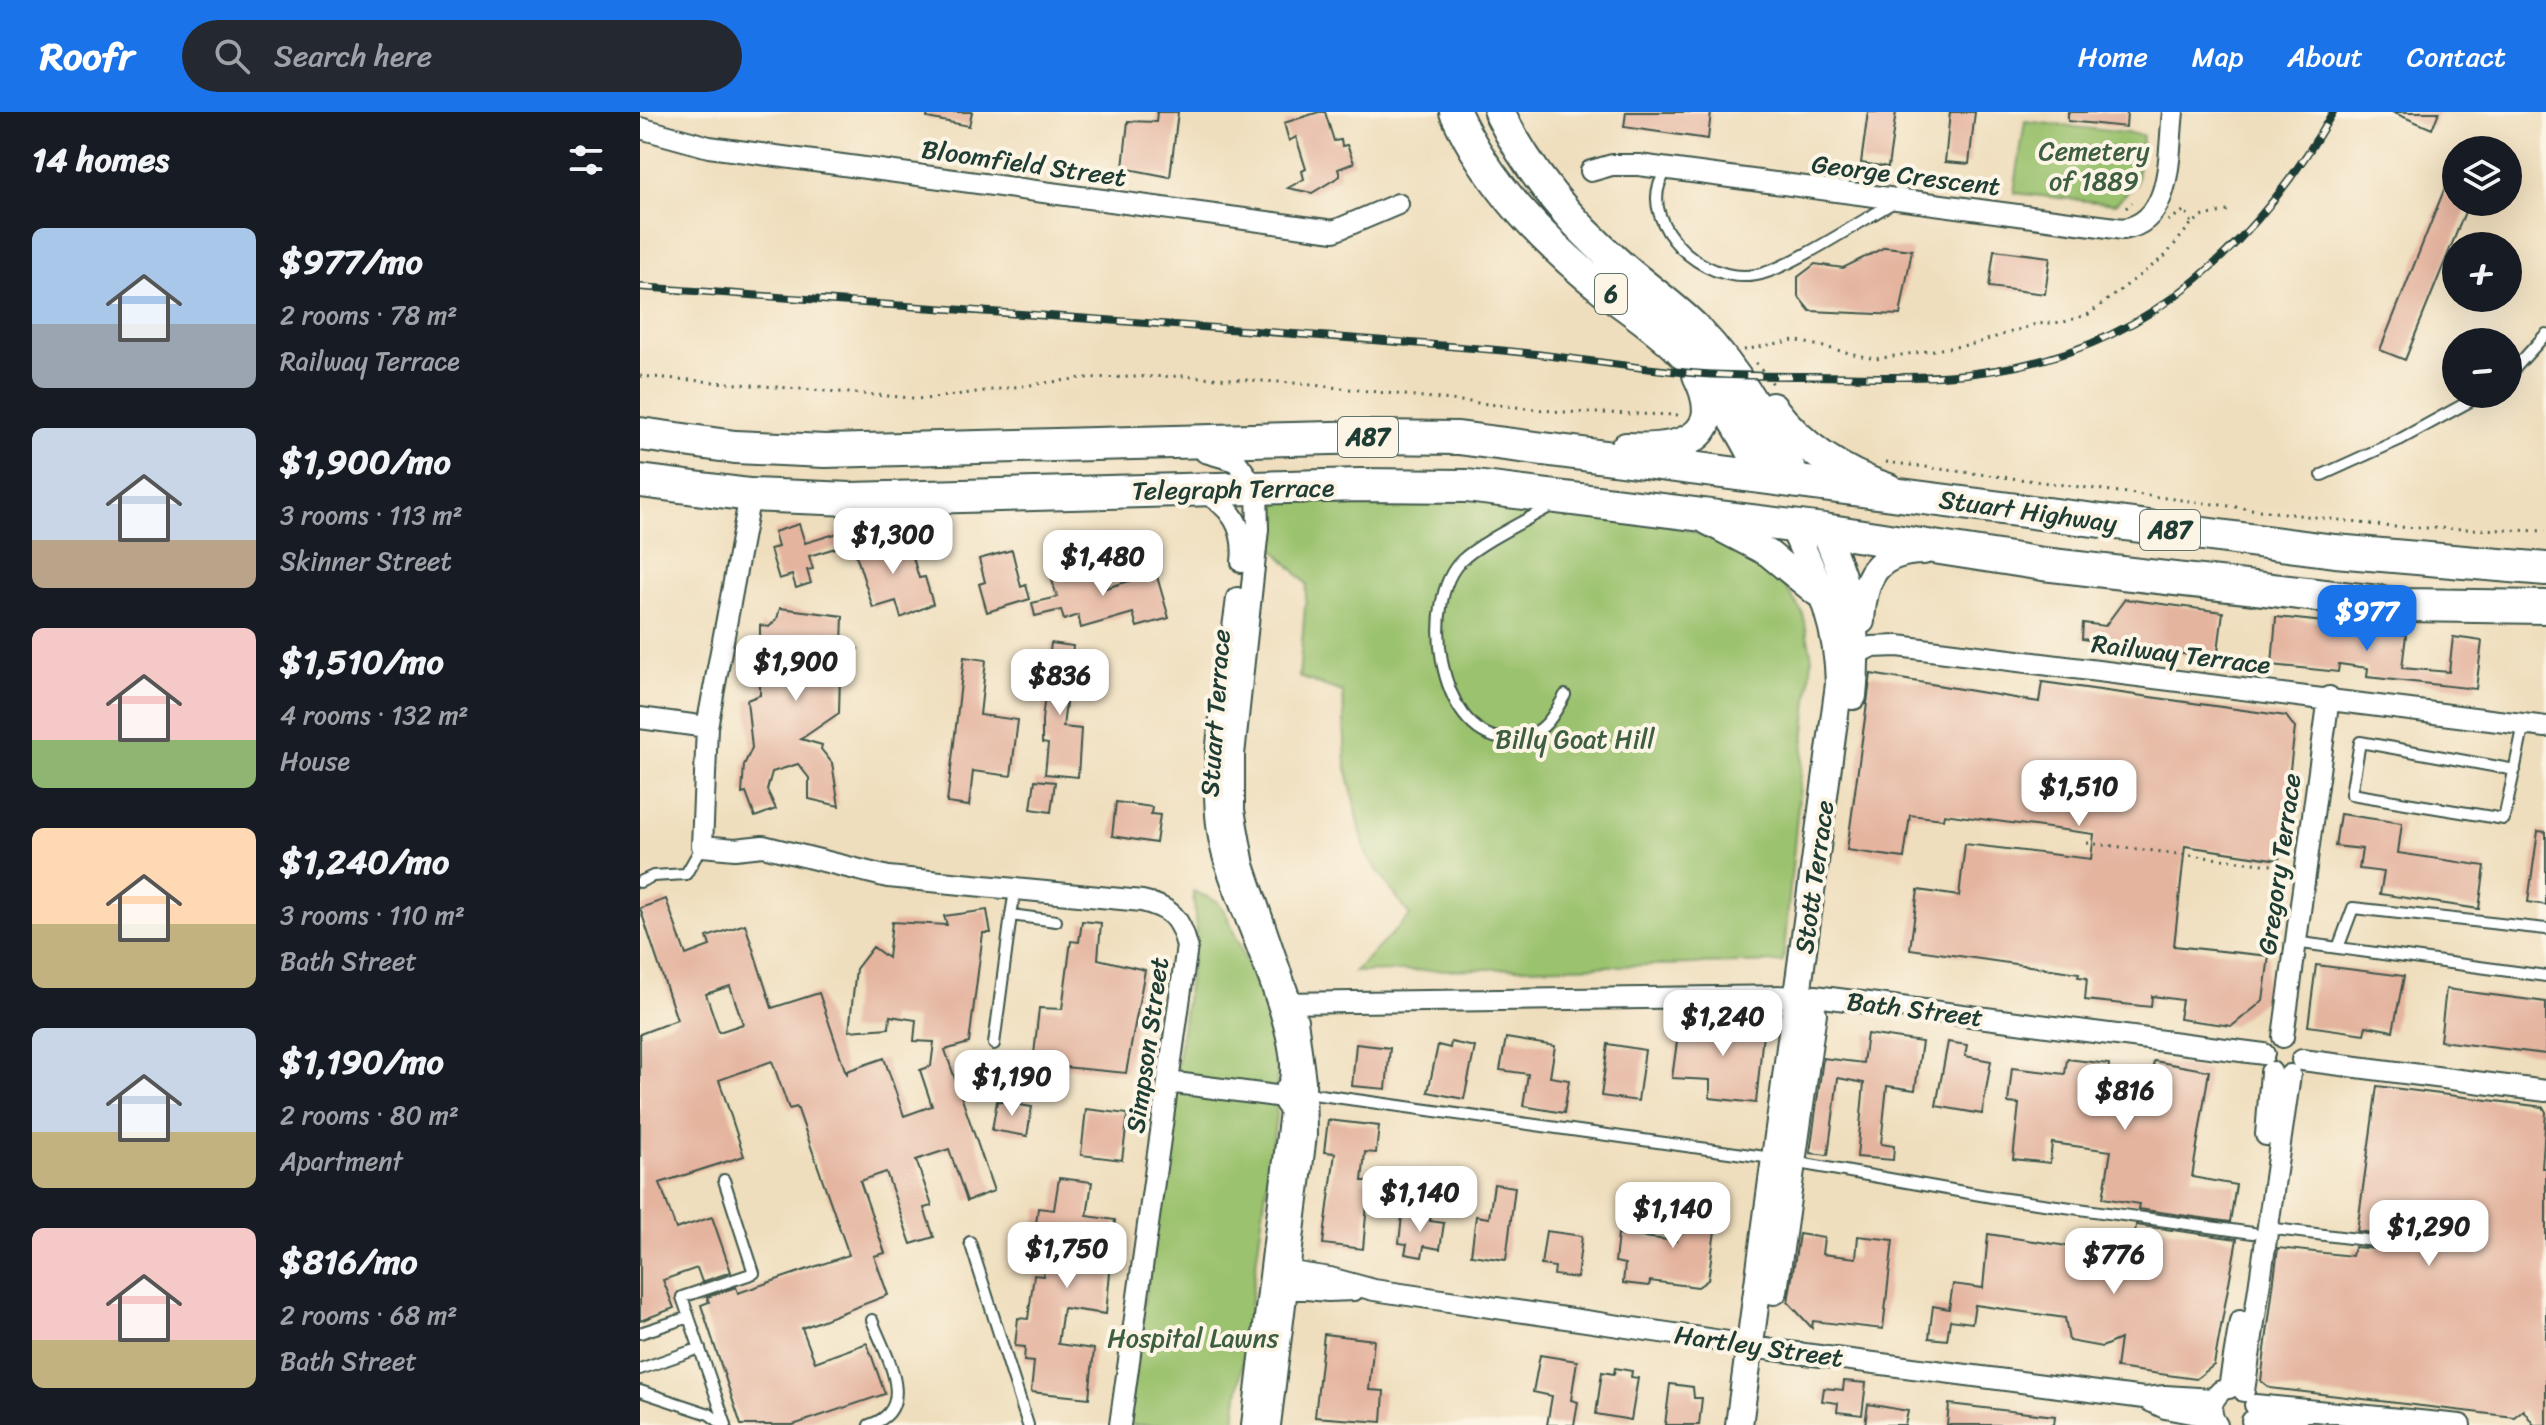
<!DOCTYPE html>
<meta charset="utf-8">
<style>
:root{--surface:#171b24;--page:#242831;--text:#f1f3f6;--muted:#9ea1a6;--accent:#1a73e8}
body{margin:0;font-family:Sriracha,sans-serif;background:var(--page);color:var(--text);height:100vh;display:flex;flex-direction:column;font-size:30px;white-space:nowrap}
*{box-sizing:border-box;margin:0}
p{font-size:26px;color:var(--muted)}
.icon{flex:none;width:44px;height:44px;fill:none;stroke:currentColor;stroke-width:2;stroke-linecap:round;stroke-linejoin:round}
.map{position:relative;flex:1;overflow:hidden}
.sheet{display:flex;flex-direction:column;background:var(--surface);width:640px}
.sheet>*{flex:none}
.tools{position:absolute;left:1802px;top:24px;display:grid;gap:16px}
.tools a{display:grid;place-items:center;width:80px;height:80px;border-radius:50%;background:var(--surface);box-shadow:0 8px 32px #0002;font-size:40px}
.price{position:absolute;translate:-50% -68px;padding:0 18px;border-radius:16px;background:#fff;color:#222;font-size:26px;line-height:52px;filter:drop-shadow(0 2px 4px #0008)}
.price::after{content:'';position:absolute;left:50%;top:48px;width:24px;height:18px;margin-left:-12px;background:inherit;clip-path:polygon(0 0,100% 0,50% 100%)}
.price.on{background:var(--accent);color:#fff}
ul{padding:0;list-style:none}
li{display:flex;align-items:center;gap:24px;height:200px;padding:0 32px}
li span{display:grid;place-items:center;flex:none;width:224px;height:160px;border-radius:12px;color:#555}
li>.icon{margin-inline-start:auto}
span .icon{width:96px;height:96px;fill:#fffc;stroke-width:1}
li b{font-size:34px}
h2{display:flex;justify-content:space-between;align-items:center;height:96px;padding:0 32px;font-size:34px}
header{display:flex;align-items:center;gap:48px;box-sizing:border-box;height:112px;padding:0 40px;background:var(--accent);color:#fff}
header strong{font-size:38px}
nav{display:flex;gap:44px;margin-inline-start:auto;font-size:28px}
.search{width:560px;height:72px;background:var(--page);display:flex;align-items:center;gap:20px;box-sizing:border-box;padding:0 28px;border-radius:44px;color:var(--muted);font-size:30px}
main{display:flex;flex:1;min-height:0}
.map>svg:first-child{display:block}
.green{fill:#9bc26e;stroke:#5d8051;stroke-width:2}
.building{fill:#e4b49f;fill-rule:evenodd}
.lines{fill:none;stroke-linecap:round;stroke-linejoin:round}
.service-casing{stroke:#3e5549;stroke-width:14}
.minor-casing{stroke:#3e5549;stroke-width:24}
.secondary-casing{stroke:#3e5549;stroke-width:30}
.primary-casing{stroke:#3e5549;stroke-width:34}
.trunk-casing{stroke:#3e5549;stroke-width:36}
.path{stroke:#3e5549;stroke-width:3;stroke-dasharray:2 6;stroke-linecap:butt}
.service{stroke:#fff;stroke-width:10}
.minor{stroke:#fff;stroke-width:20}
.secondary{stroke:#fff;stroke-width:26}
.primary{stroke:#fff;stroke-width:30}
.trunk{stroke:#fff;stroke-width:32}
.rail-casing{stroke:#1f3d34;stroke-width:8}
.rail{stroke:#fcf5e5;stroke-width:5;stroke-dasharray:15;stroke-linecap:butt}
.labels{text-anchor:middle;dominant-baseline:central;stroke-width:8;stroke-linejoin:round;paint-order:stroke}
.shield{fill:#fcf5e5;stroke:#617469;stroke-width:2}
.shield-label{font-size:24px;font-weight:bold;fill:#1f3d34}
.park-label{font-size:26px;fill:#3e5e42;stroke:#fcf5e5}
.street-label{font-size:26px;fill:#1f3d34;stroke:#fcf5e5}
</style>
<header>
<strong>Roofr</strong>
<div class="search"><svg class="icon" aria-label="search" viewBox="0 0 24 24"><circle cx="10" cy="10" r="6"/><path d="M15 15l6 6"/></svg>Search here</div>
<nav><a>Home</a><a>Map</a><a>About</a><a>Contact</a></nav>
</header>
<main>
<section class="sheet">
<h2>14 homes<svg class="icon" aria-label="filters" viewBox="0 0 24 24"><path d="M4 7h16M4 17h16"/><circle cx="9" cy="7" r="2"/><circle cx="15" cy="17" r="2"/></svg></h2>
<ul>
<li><span style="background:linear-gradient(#a9c7e8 60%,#9aa5b1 0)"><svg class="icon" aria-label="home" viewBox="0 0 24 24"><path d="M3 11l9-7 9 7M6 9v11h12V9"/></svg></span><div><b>$977/mo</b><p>2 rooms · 78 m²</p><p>Railway Terrace</p></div></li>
<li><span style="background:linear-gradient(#c9d6e8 70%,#b9a48a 0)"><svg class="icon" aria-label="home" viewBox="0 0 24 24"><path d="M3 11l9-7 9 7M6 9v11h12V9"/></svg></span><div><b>$1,900/mo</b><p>3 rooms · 113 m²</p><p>Skinner Street</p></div></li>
<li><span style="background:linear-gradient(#f6c9c9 70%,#8fb573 0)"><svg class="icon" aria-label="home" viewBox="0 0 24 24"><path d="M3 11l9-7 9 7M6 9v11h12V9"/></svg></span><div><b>$1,510/mo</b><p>4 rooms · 132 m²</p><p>House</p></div></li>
<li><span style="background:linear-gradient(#ffd9b3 60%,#c2b280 0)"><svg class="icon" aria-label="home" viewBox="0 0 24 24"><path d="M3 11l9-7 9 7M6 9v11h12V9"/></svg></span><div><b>$1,240/mo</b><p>3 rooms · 110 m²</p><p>Bath Street</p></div></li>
<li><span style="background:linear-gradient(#c9d6e8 65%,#c2b280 0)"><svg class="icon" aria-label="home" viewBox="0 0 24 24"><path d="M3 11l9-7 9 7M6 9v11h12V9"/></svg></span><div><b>$1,190/mo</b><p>2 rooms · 80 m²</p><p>Apartment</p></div></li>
<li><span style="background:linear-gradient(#f6c9c9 70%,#c2b280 0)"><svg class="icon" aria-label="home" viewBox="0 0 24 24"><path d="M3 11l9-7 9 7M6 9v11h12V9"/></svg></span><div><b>$816/mo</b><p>2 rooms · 68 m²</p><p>Bath Street</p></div></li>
</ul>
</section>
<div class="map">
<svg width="1906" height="1313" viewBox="0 0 1906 1313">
<rect width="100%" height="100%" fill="#fcf5e5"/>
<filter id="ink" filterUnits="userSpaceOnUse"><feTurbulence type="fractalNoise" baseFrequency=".0125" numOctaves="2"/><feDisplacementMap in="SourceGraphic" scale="16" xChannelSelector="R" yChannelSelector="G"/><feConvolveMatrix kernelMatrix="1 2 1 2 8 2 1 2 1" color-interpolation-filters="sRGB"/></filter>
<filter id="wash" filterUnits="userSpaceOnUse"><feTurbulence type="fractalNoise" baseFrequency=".006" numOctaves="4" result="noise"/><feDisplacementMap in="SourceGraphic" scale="32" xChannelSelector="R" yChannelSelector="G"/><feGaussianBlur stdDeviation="1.8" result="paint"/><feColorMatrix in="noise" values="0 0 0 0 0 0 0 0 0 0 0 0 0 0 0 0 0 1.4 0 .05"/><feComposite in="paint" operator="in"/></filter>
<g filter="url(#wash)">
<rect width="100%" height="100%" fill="#efdebd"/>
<path class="green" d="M1385 9 1503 23 1496 72 1475 92 1374 81Z
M742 375 1028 411 1107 439 1142 469 1163 502 1172 546 1143 850 714 860 770 804 726 742 706 654 703 580 659 565 667 472 628 431 638 387Z
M553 779 577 789 586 802 623 888 637 955 636 1005 594 1313H487L556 817Z"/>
<g id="blocks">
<path class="building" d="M288 0H332L329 14 287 6Z
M517 0H538L530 65 483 56 488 9 516 10Z
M679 0H685L694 29 701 28 702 34 707 33 714 51 698 57 700 64 672 81 648 76 664 67 662 59 666 57 656 25 649 29 644 11Z
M986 0H1071L1068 27 984 15Z
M1228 0H1256L1248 55 1221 51Z
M1310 0H1335L1329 52 1305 50Z
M1428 0H1487L1486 15 1428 9Z
M1752 0H1799L1792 17Z
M1806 73 1816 77V90H1829L1765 248 1740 238Z
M1245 135 1272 138 1260 203 1170 199 1158 184V165L1175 152 1203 156Z
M1354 138 1410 145 1405 182 1349 175Z
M159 412 165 431 208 418 212 431 169 444 173 457 167 458 171 471 156 476 152 463 139 467 130 437 138 435 134 420Z
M267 425 279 466 285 465 293 492 261 506 256 489 233 496 213 433 229 429 231 436Z
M372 438 381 475 386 473 390 487 347 500 339 472 345 470 339 447Z
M445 448 450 466 462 463 466 476 516 461 529 506 497 515 493 501 441 516 438 503 424 508 421 498 395 504 392 491 417 485 409 458Z
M1485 487 1583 500 1577 547 1442 527 1443 511 1465 514Z
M140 496 203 504 202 532 218 537 209 566 200 563 199 601 161 627 182 633 181 637 192 651 199 694 169 687V666L158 652 132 660 127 678 136 697 115 705 106 681 102 682 104 653 112 636 107 588 120 583V513L129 515 137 507Z
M1636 505 1722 514V517L1766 523 1762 556 1809 560 1813 525 1842 529 1836 577 1727 565 1728 556 1699 552 1698 560 1632 553Z
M411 531 433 534 423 615 441 617 438 665 405 662 408 632 402 631V608Z
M324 545 346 548 340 603 378 608 371 664 333 659 329 694 307 691Z
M1231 562 1399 590 1402 570 1646 604 1655 616 1639 748 1545 734 1534 834 1629 844 1623 889 1592 914 1539 907 1542 888 1512 884 1511 895 1445 888 1447 866 1438 865 1439 861 1270 837 1278 778 1319 784 1325 732 1451 747 1454 722 1304 702 1303 707 1270 703 1264 746 1207 738Z
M395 668 415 670 411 700 391 697Z
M476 690 512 695 511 702 520 703 516 731 472 724Z
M1700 702 1762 711 1758 741 1845 754 1839 797 1740 782 1744 760 1719 757 1722 737 1695 734Z
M1898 719 1906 720V793L1888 790Z
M26 787 46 843 70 834 67 825 105 812 132 896 179 881 207 964V959L244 946 264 1004 292 994 280 958 291 954 294 930 274 929 276 908 250 904 249 916 209 919 216 857 233 835 248 846 252 810 307 813 304 804 347 798 351 821H343L329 931 305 938 354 1079 327 1089 309 1037 276 1048 292 1094 284 1096 294 1125 271 1132 246 1060 220 1069 245 1141 234 1144 248 1183 162 1216 175 1250 227 1231 245 1282 153 1313H101L61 1193 69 1190 67 1185 96 1175 98 1181 209 1143 157 995 149 997 132 949 79 968 104 1044 20 1071 36 1117 72 1105 91 1160 62 1170 57 1156 23 1168 34 1196 0 1209V922L37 908 0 796ZM90 874 103 912 79 920 66 882Z
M442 809 461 811 458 847 505 858 486 961 393 952 399 896 422 897 431 829 439 830Z
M1676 853 1764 864 1753 919 1726 914 1724 922 1668 914Z
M1806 877 1906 890V942L1800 929Z
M1079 906 1124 911 1116 991 1070 986V968L1032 966 1038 922 1048 916 1073 919Z
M1227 922 1282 930 1275 978 1247 974 1241 1032 1254 1034 1253 1048 1217 1045 1224 971 1198 966 1188 1043 1170 1041 1183 946 1223 951Z
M866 926 915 934 910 965 929 968 924 1001 883 994 888 962 860 958Z
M811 930 835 935 824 987 788 980 798 933 810 936Z
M1308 930 1327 933 1325 944 1351 949 1342 1002 1296 994Z
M716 932 750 936 746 977 712 974Z
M968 932 1005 938 998 989 961 984Z
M1427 947 1469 952 1468 960 1511 967 1514 949 1569 959 1552 1065 1596 1073 1590 1110 1498 1097 1499 1092 1463 1086 1471 1039 1412 1031 1410 1051 1373 1047 1379 992 1368 991 1372 956 1425 962Z
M1737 974 1903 995 1906 1000 1902 1056H1906V1313H1894L1883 1298 1874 1305 1630 1276 1621 1269 1638 1136 1712 1144 1714 1135 1736 1137 1742 1131 1738 1122 1717 1119Z
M357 989 392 995 387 1024 352 1018Z
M446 997 488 1002 482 1048 441 1043Z
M688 1008 739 1014 736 1041 725 1040 722 1069H729L723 1137 683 1132 695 1041 684 1040Z
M419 1066 452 1070 447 1104 475 1108 466 1202 423 1196 418 1232 454 1237 449 1286 391 1280 394 1250 384 1249 385 1235 375 1234 378 1206 388 1207 394 1163 403 1164 408 1122 395 1120 398 1096 414 1098Z
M854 1072 875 1075 866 1148 831 1143 836 1104 849 1106Z
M1043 1084 1079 1091 1068 1168 1058 1175 1010 1169 1009 1174 983 1171 985 1152 975 1150 978 1122 1036 1129Z
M772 1101 791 1103 790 1109 804 1111 800 1137 784 1134 782 1145 765 1142 767 1132 759 1131 762 1104 771 1105Z
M1496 1113 1597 1127 1574 1253 1556 1267 1476 1256 1480 1227 1462 1235 1429 1229 1425 1206 1335 1193 1332 1211 1310 1208 1307 1228 1289 1226 1293 1194 1309 1197 1313 1172 1343 1176 1348 1122 1492 1144Z
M906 1119 942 1124 937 1166 914 1163 915 1155 901 1153Z
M1159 1122 1184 1126 1182 1142 1216 1146 1218 1124 1253 1128 1243 1217 1173 1209 1172 1216 1148 1190Z
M684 1222 734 1228 729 1278 744 1279 742 1310 675 1305Z
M900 1243 937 1249 931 1288 938 1290 934 1313H907L912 1284 893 1280Z
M975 1256 992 1259 991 1265 998 1266 991 1308 956 1302 962 1260 974 1262Z
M1204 1269 1226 1271 1222 1303 1197 1300 1198 1291 1182 1289 1184 1276 1203 1278Z
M1030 1272 1053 1275 1054 1286H1062L1059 1313H1025Z
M1228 1292 1268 1299 1265 1313H1225Z
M1309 1292 1415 1304 1414 1313H1307Z"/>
</g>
</g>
<g filter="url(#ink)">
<use href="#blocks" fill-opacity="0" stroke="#3e5549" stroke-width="2"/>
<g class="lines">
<g class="service-casing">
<path id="service" d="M1027 58C1012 78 1015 99 1028 120 1046 148 1082 169 1116 163 1147 158 1224 107 1256 89
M1868 264 1906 222
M1682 363 1759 328 1843 282
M911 394C887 408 841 430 822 448 780 488 797 622 865 627 877 628 895 623 904 614 913 606 919 593 925 583
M1875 658 1720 630 1711 682 1864 707 1884 612
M0 770 13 764 46 762 62 734
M375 779 371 803 416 809
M1654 830 1906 864
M1698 836 1713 796 1906 817
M354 932 371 803
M666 981 1132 1046
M1153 1050 1352 1085 1613 1121
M84 1068 114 1161 42 1185 86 1313
M1627 1116 1734 1129
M330 1130 388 1313
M0 1221 49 1205
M0 1257 60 1236
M0 1279 69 1302 84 1313
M229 1313C280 1297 245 1243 232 1208"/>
</g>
<g class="minor-casing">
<path id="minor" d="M0 16 69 35 694 119 758 92
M951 59 972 53H999L1483 117C1534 110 1528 40 1533 0
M565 340 596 349 617 378 618 417 594 643V698L604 753 657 908 665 969 666 1023 630 1313
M560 378C591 393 606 416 602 450
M110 383 67 615 62 734 95 737 123 734 248 765 502 789C531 796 540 806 547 834L480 1313
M597 486C588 564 561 672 584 747 599 800 660 919 650 969 648 974 644 980 641 985L650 999 612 1313
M1218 541 1231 535 1258 534 1906 615
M0 606 67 615
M1175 884 1624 942
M641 891 1158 884
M1643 925 1689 585
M1662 948 1906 979
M528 970 651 986
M1626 1023 1631 960
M639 1158 690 1166 734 1178 1109 1233
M635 1174 688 1179 714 1178
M1126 1237 1504 1286 1525 1284 1574 1287
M1589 1276 1600 1209
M1604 1279 1650 963
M1510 1289 1525 1296 1572 1305
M1615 1293 1820 1313
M1612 1309 1657 1313
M1577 1313C1568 1301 1570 1289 1581 1279"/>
</g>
<g class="secondary-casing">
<path id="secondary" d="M1067 409 1128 441 1177 481
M1184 418C1211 479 1220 517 1213 584
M1221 509C1224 465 1235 440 1283 439
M1134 1179 1173 901
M1099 1313 1199 572C1198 510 1177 469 1153 415"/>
</g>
<g class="primary-casing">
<path id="primary" d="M815 0C848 72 902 128 963 177 989 197 1016 214 1040 238 1077 275 1102 318 1125 364
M859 0C888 59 930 110 980 153 1006 176 1035 195 1059 220 1101 264 1127 315 1156 368
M1132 296C1162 336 1200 361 1248 377
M986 336C1038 339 1090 328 1058 263"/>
</g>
<g class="trunk-casing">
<path id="trunk" d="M0 322 95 335 185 339 732 325 818 326 1695 439 1906 457
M0 369 110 383 211 387 720 373 827 374 1184 418 1403 452 1765 493 1906 495"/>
</g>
<path class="path" d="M1486 96 1492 90
M1528 109 1545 98 1552 111
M1104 238 1154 228 1235 247 1334 232 1396 212 1424 210 1449 202 1525 144 1552 111 1564 104 1592 98
M1116 251 1134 273
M0 264 285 287 442 266 545 264 654 271 922 300 1037 303 1043 306
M1246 350 1752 415 1906 419
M1447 731 1648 755"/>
<use href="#service" class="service"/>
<use href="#minor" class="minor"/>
<use href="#secondary" class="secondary"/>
<use href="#primary" class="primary"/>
<use href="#trunk" class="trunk"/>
<g class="rail-casing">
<path id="rail" d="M0 175C286 196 572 214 857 238 926 244 995 257 1064 262 1100 264 1136 264 1173 264 1258 265 1322 270 1406 247 1534 212 1629 112 1693 0"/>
</g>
<use href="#rail" class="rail"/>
</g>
</g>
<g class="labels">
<g class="shield">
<rect x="955" y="162" width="32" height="40" rx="6"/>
<rect x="698" y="305" width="60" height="40" rx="6"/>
<rect x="1500" y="398" width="60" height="40" rx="6"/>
</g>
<g class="shield-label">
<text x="971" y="182">6</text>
<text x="728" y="325">A87</text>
<text x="1530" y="418">A87</text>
</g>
<g class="park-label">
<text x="1454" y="39">Cemetery<tspan x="1454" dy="30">of 1889</tspan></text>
<text x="935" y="627">Billy Goat Hill</text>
<text x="553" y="1226">Hospital Lawns</text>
</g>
<g class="street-label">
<text transform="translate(384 51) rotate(8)">Bloomfield Street</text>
<text transform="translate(1266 63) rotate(7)">George Crescent</text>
<text transform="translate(593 377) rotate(-1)">Telegraph Terrace</text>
<text transform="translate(1388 399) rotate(8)">Stuart Highway</text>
<text transform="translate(1541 542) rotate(7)">Railway Terrace</text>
<text transform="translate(575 601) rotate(-86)">Stuart Terrace</text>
<text transform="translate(1639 752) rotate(-82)">Gregory Terrace</text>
<text transform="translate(1174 765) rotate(-82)">Stott Terrace</text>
<text transform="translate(1275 897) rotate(7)">Bath Street</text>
<text transform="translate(507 933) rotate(-82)">Simpson Street</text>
<text transform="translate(1119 1234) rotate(8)">Hartley Street</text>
</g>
</g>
</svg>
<div class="tools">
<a><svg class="icon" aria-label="layers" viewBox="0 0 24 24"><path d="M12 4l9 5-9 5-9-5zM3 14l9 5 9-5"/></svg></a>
<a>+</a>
<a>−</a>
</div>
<b class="price" style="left:253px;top:464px">$1,300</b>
<b class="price" style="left:463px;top:486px">$1,480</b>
<b class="price on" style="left:1727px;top:541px">$977</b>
<b class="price" style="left:156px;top:591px">$1,900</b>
<b class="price" style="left:420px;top:605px">$836</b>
<b class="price" style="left:1439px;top:716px">$1,510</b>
<b class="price" style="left:1083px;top:946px">$1,240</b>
<b class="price" style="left:372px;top:1006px">$1,190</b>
<b class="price" style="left:1485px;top:1020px">$816</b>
<b class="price" style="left:780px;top:1122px">$1,140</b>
<b class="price" style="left:1033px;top:1138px">$1,140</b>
<b class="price" style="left:1789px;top:1156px">$1,290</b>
<b class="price" style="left:427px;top:1178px">$1,750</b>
<b class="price" style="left:1474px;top:1184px">$776</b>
</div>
</main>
